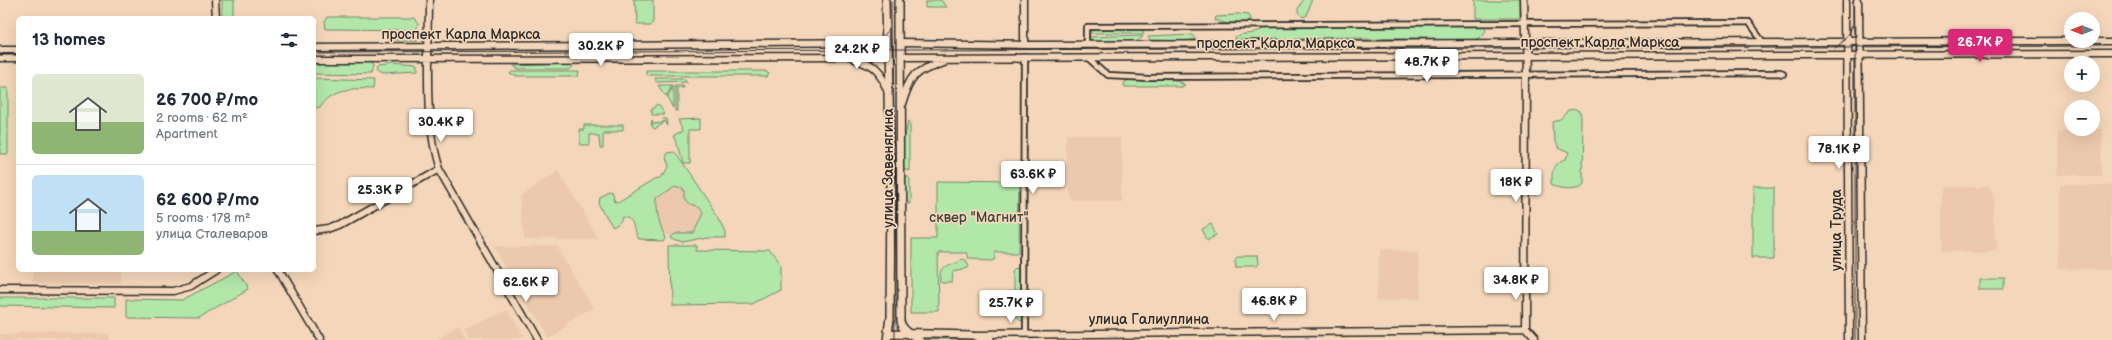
<!DOCTYPE html>
<meta charset="utf-8">
<style>
:root{--surface:#fff;--page:#f6f6f7;--text:#1f2937;--muted:#747a83;--line:#e0e1e3;--accent:#db2777}
body{margin:0;font-family:"Balsamiq Sans",sans-serif;background:var(--page);color:var(--text);height:100vh;display:flex;flex-direction:column;font-size:15px;white-space:nowrap}
*{box-sizing:border-box;margin:0}
p{font-size:13px;color:var(--muted)}
.icon{flex:none;width:22px;height:22px;fill:none;stroke:currentColor;stroke-width:2;stroke-linecap:round;stroke-linejoin:round}
.map{position:relative;flex:1;overflow:hidden}
.details{position:absolute;left:16px;top:16px;width:300px;height:256px;display:flex;flex-direction:column;background:var(--surface);border-radius:6px;box-shadow:0 4px 16px #0002}
.details>*{flex:none}
.needle{width:26px;rotate:270deg}
.buttons{position:absolute;left:2064px;top:12px;display:grid;gap:8px}
.buttons a{display:grid;place-items:center;width:36px;height:36px;border-radius:50%;background:var(--surface);box-shadow:0 4px 16px #0002;font-size:20px}
.price{position:absolute;translate:-50% -34px;padding:0 9px;border-radius:4px;background:#fff;color:#222;font-size:13px;line-height:26px;filter:drop-shadow(0 1px 2px #0008)}
.price::after{content:'';position:absolute;left:50%;top:24px;width:12px;height:9px;margin-left:-6px;background:inherit;clip-path:polygon(0 0,100% 0,50% 100%)}
.price.selected{background:var(--accent);color:#fff}
ul{padding:0;list-style:none}
li{display:flex;align-items:center;gap:12px;height:100px;padding:0 16px}
li+li{border-top:1px solid var(--line)}
li span{display:grid;place-items:center;flex:none;width:112px;height:80px;border-radius:6px;color:#555}
li>.icon{margin-inline-start:auto}
span .icon{width:48px;height:48px;fill:#fffc;stroke-width:1}
li b{font-size:17px}
h2{display:flex;justify-content:space-between;align-items:center;height:48px;padding:0 16px;font-size:17px}
.map>svg:first-child{display:block}
.built{fill:#ecc9ad}
.green{fill:#b1e7a9;stroke:#6e896a}
.lines{fill:none;stroke-linecap:round;stroke-linejoin:round}
.street-casing{stroke:#2b2b2b;stroke-width:8}
.secondary-casing{stroke:#2b2b2b;stroke-width:9}
.primary-casing{stroke:#2b2b2b;stroke-width:10}
.street{stroke:#f4d7ba;stroke-width:4.5}
.secondary{stroke:#f4d7ba;stroke-width:6}
.primary{stroke:#f4d7ba;stroke-width:7}
.tram{stroke:#2b2b2b;stroke-width:1}
.labels{text-anchor:middle;dominant-baseline:central;stroke-width:3.5;stroke-linejoin:round;paint-order:stroke}
.street-label{font-size:14px;fill:#2b2b2b;stroke:#f4d7ba}
.park-label{font-size:14px;fill:#3f473e;stroke:#f4d7ba}
</style>
<div class="map">
<svg width="2112" height="340" viewBox="0 0 2112 340">
<rect width="100%" height="100%" fill="#f4d7ba"/>
<filter id="ink" filterUnits="userSpaceOnUse"><feTurbulence type="fractalNoise" baseFrequency=".025" numOctaves="2"/><feDisplacementMap in="SourceGraphic" scale="8" xChannelSelector="R" yChannelSelector="G"/><feConvolveMatrix kernelMatrix="1 2 1 2 8 2 1 2 1" color-interpolation-filters="sRGB"/></filter>
<g filter="url(#ink)">
<path class="built" d="M2101 130 2102 175H2057V131Z
M1068 137H1122V201H1073L1068 198Z
M684 169 714 225 699 234 641 235V192Z
M558 170 599 239H525L521 195Z
M2060 184H2112V269H2060Z
M1941 185H1989L1995 199 1996 251H1941Z
M494 246H557L595 309 547 337Z
M1379 250H1418V298H1379Z
M33 270H121V284L33 283Z
M506 309 523 340H468L463 330Z
M458 327 465 340H436Z
M109 333V340H0V334Z"/>
<path class="green" d="M222 0H234V18H222Z
M634 0H653V21L651 24H635Z
M927 0H941L946 7H927Z
M1305 0H1313L1306 17 1301 19 1297 15V10Z
M1473 0H1520V19H1473Z
M1239 14 1248 15 1250 19C1241 27 1226 21 1215 18L1216 15Z
M327 17H414L419 23 418 28 414 30 331 29H325L324 22Z
M1472 25 1483 27 1485 31 1479 38 1473 40 1357 38 1237 40 1236 37C1244 31 1253 37 1261 28Z
M1126 28H1142L1144 33H1091L1094 29Z
M390 33H418V40H390Z
M1193 34 1195 36V39L1186 41 1150 40 1148 36Z
M1140 35 1143 36 1136 41 1094 42 1090 37Z
M356 61 371 63 373 66 371 74 314 73V63Z
M572 62 574 65 570 68H515L510 64Z
M393 65 417 67V73L382 75 376 72 377 67Z
M510 70H580L579 76H516L508 72Z
M646 71H767L770 73 768 76H648L646 75Z
M314 78 374 80 373 89C350 88 334 88 320 107L314 108Z
M655 79H685L687 82 657 83Z
M1129 79 1179 81 1186 84 1182 86H1123L1122 84 1124 81Z
M659 86H673L666 97Z
M675 86H683V88H677V111H675Z
M0 88H8V154H0Z
M673 88V109L667 98Z
M658 105 664 114H651V109Z
M1578 110 1582 112 1583 120 1582 183C1578 190 1561 188 1554 184 1554 173 1553 164 1565 160L1567 153 1556 148 1553 141 1552 122 1561 120 1571 111Z
M651 118 653 122 661 121 662 118H666L667 125 664 120 653 127 650 125Z
M701 118V129H690V163H683L678 143 674 135 684 129 679 119Z
M908 121 910 122V172L904 170V141Z
M584 125H623V130H603V145H600L599 133H589V143H579V129H584Z
M674 151 719 218 725 231V237H707L682 242 672 238 671 236 675 233H692L701 213 697 207 688 204 684 199V189L676 185 657 199C656 214 659 224 666 237L664 240 639 239C633 232 637 222 628 217L623 216 621 223 613 228 612 227 599 203 600 198 610 193 613 194 614 200 618 201 656 178 661 177 667 166 664 157 667 152Z
M902 178H909V203H902Z
M938 182 1020 183 1019 252H994V258L991 260 968 259 966 252H938L939 312H911V238H938Z
M1753 188H1774V258H1753Z
M1213 224 1218 234 1208 239 1203 229Z
M669 245H697V250L770 251 781 266V290L754 304 670 305Z
M1237 256H1257L1258 265 1256 267H1236L1235 259Z
M961 259 965 260 969 266 968 268 953 271 952 281H941C939 263 949 267 961 259Z
M1018 266 1021 267 1022 320 1019 323 1015 319V269Z
M237 271 248 289 199 318 126 317V299L182 300Z
M1980 278H2003V289H1980Z
M0 298H114V308L0 306Z
M923 339 977 340H925Z"/>
<g class="lines">
<g class="street-casing">
<path id="street" d="M1088 44V26L1748 23 1762 42
M1088 57 1108 75 1149 77 1781 73 1784 74
M1024 333 1025 57"/>
</g>
<g class="secondary-casing">
<path id="secondary" d="M215 0 216 18
M429 0C429 50 423 123 439 169L537 340
M1524 0 1526 75 1525 330
M1847 0 1849 340
M1859 0 1862 340
M2093 41H2112
M900 43 1033 45 2071 41
M1025 44V0
M314 47 887 43
M0 50H18
M0 58H18
M900 58 2112 54
M314 59 888 58
M855 61C873 65 881 75 888 92
M902 104C910 76 916 69 943 60
M314 231 329 229 340 225 439 169
M278 270 319 340
M0 290 173 291 191 286 216 270
M975 335 1525 330 1534 340"/>
</g>
<g class="primary-casing">
<path id="primary" d="M900 0 901 320C902 330 913 335 920 340
M889 333 972 335 990 340
M887 340 890 317 891 189 887 0"/>
</g>
<use href="#street" class="street"/>
<use href="#secondary" class="secondary"/>
<use href="#primary" class="primary"/>
<path class="tram" d="M893 0 895 340
M1855 0V340
M1834 48 1849 36 1854 26
M869 50 877 46 892 27
M314 52 2112 46
M0 55H18"/>
</g>
</g>
<g class="labels">
<g class="street-label">
<text x="461" y="34">проспект Карла Маркса</text>
<text x="1600" y="42">проспект Карла Маркса</text>
<text x="1276" y="43">проспект Карла Маркса</text>
<text transform="translate(888 168) rotate(-90)">улица Завенягина</text>
<text transform="translate(1836 230) rotate(-90)">улица Труда</text>
<text x="1149" y="319">улица Галиуллина</text>
</g>
<g class="park-label">
<text x="979" y="217">сквер "Магнит"</text>
</g>
</g>
</svg>
<div class="buttons">
<a><svg class="needle" viewBox="-14 -14 28 28"><path d="M0-13l5 13h-10z" fill="#e53935"/><path d="M0 13l5-13h-10z" fill="#747a83"/></svg></a>
<a>+</a>
<a>−</a>
</div>
<b class="price selected" style="left:1980px;top:63px">26.7K ₽</b>
<b class="price" style="left:601px;top:67px">30.2K ₽</b>
<b class="price" style="left:857px;top:70px">24.2K ₽</b>
<b class="price" style="left:1427px;top:83px">48.7K ₽</b>
<b class="price" style="left:441px;top:143px">30.4K ₽</b>
<b class="price" style="left:1839px;top:170px">78.1K ₽</b>
<b class="price" style="left:1033px;top:195px">63.6K ₽</b>
<b class="price" style="left:1516px;top:203px">18K ₽</b>
<b class="price" style="left:380px;top:211px">25.3K ₽</b>
<b class="price" style="left:1516px;top:301px">34.8K ₽</b>
<b class="price" style="left:526px;top:303px">62.6K ₽</b>
<b class="price" style="left:1274px;top:322px">46.8K ₽</b>
<b class="price" style="left:1011px;top:324px">25.7K ₽</b>
<section class="details">
<h2>13 homes<svg class="icon" aria-label="filters" viewBox="0 0 24 24"><path d="M4 7h16M4 17h16"/><circle cx="9" cy="7" r="2"/><circle cx="15" cy="17" r="2"/></svg></h2>
<ul>
<li><span style="background:linear-gradient(#dfe7d0 60%,#8fb573 0)"><svg class="icon" aria-label="home" viewBox="0 0 24 24"><path d="M3 11l9-7 9 7M6 9v11h12V9"/></svg></span><div><b>26 700 ₽/mo</b><p>2 rooms · 62 m²</p><p>Apartment</p></div></li>
<li><span style="background:linear-gradient(#bfe0f5 70%,#8fb573 0)"><svg class="icon" aria-label="home" viewBox="0 0 24 24"><path d="M3 11l9-7 9 7M6 9v11h12V9"/></svg></span><div><b>62 600 ₽/mo</b><p>5 rooms · 178 m²</p><p>улица Сталеваров</p></div></li>
</ul>
</section>
</div>
